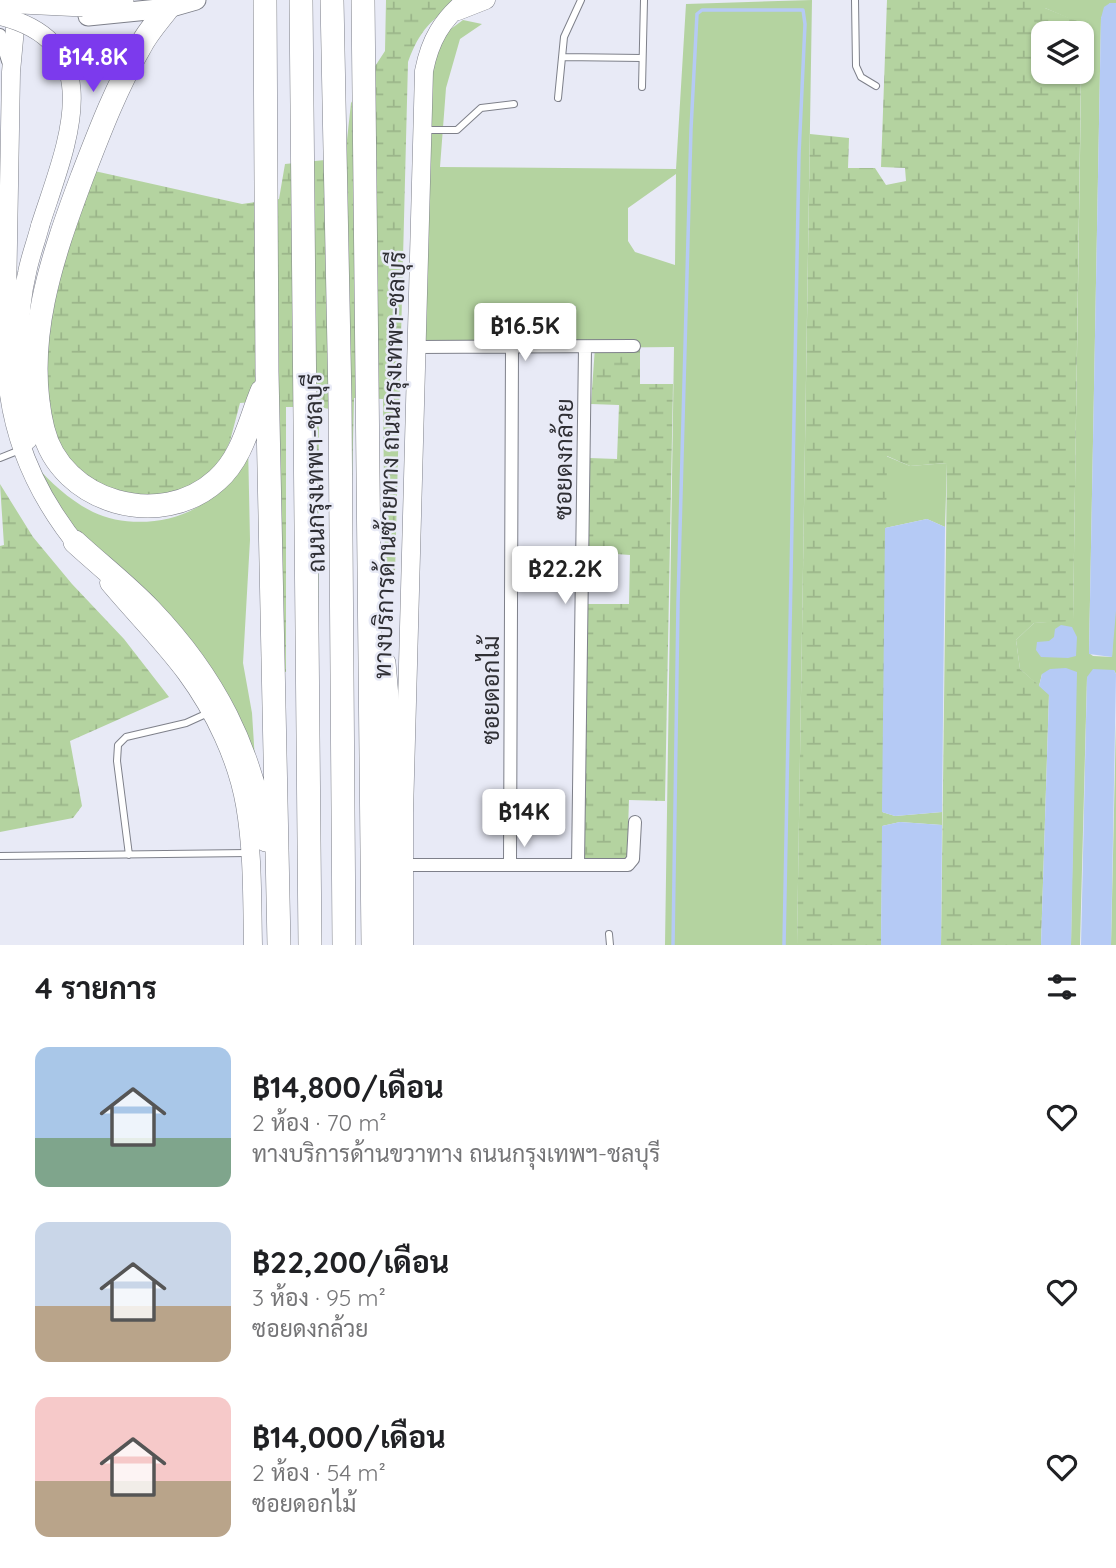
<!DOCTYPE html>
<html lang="th">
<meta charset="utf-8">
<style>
:root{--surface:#fff;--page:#f6f6f6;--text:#202124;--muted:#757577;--accent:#7c3aed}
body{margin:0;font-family:Quicksand,Sarabun,sans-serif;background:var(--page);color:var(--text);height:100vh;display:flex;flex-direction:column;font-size:26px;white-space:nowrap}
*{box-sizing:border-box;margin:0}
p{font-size:23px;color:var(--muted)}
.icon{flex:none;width:38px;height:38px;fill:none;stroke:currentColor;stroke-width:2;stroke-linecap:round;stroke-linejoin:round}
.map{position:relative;height:945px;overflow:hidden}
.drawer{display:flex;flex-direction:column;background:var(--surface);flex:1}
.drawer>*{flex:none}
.buttons{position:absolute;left:1031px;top:21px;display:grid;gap:14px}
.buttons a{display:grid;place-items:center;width:63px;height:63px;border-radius:14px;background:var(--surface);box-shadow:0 2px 5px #0004;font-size:35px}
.price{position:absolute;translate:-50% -60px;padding:0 16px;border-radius:7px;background:#fff;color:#222;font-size:23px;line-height:46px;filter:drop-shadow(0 2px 4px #0008)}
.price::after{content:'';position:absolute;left:50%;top:42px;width:21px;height:16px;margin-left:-10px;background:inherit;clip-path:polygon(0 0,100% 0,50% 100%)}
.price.selected{background:var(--accent);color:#fff}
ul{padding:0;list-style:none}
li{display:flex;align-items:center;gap:21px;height:175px;padding:0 35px}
li span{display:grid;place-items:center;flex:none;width:196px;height:140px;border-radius:14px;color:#555}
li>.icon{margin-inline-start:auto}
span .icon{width:84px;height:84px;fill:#fffc;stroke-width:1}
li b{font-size:30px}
h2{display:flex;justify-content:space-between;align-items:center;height:84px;padding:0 35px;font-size:30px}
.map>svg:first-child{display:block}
.green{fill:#b4d3a0;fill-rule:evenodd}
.wetland{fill:url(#wetland-marsh)}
.water{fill:#b5caf5}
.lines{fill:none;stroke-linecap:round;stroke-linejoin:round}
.stream{stroke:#b5caf5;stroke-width:3.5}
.lane-casing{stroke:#7e808a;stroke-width:8}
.street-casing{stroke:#7e808a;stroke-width:14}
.secondary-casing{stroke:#7e808a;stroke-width:19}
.primary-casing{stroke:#7e808a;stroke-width:21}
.highway-casing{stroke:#7e808a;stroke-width:24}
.lane{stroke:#fff;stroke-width:6}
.street{stroke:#fff;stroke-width:12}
.secondary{stroke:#fff;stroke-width:18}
.primary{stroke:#fff;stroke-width:19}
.highway{stroke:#fff;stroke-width:23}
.secondary-bridge-casing{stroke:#7e808a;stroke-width:19;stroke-linecap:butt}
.highway-bridge-casing{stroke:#7e808a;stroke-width:24;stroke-linecap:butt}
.secondary-bridge{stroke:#fff;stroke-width:18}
.highway-bridge{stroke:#fff;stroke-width:23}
.labels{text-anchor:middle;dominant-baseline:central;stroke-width:5;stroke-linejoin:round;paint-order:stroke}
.street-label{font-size:24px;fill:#2f2f34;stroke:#e8eaf6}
</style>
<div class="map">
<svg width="1116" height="945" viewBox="0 0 1116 945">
<defs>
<pattern id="wetland-marsh" width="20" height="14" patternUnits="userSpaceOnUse" patternTransform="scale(1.75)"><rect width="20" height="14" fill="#b4d3a0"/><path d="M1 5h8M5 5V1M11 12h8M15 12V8" fill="none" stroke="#9bb58a"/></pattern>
</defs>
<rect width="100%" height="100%" fill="#e8eaf6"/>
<path class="green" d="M812 0 797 945H665L674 347 576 348V306H520L512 353 421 344 428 79 444 34 463 20 482 24 460 39 446 88 440 167 676 169 686 4ZM676 174 675 265 635 252 628 241V208Z
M1045 0H1116V3H1110L1101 18 1089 653 1093 656 1112 657 1116 534V674L1114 670 1087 678 1080 945H1071L1074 756 1042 674 1039 686 1020 669 1016 640 1034 623 1073 620 1082 24 1045 8Z
M248 444 250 540 243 663 252 713 256 776 76 537 35 465C52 484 71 501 93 512 128 529 182 524 211 497 225 484 236 461 248 444Z
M886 456 910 466 947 463 945 527 927 519 885 528Z
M1116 721V945H1111Z
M882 812 895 816 942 812V825L900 822 882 826Z"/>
<path class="wetland" d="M386 0H458C431 21 420 29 408 62L395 574 385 571 383 399 354 398 350 572 345 412 319 407 318 716 312 407H286V672H278L275 400 240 403 230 441 218 468 205 482 144 502 96 490 50 440 41 332 90 170 242 204 279 199 285 164 345 158 351 103 385 51Z
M887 0H1045V8L1082 23V69V33H1043V72H1081L1073 621 1034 623 1016 640 1020 669 1049 694 1041 945H941L947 463 910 466 887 456 881 945H797L810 134 849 138 848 168H875L886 185 906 181 905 168 881 167Z
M595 347H640V384H673L665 801 629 800 627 859 584 860 587 604H629L630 555 589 552V458L617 459 619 405 591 404Z
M0 484 33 537 72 584 124 639 169 697 70 741 82 806 73 818 0 832V546L4 545Z"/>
<path class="water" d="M1110 3H1116V611L1112 657 1089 654 1101 18 1104 7Z
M927 519 945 527 942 812 895 816 882 812 885 528Z
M1061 625 1072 627 1077 637 1076 656 1068 658 1041 657 1036 650 1037 642 1049 641 1054 637 1055 629Z
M1066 668 1077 672 1071 945H1041L1049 695 1039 686 1042 674 1050 669Z
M1093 669 1114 670 1116 674 1111 945H1081L1087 677Z
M900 822 942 825 941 945H881L882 826Z"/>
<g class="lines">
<path class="stream" d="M673 945 678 603 691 129 697 14 702 10H803L805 24 799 154 784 945"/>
<g class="lane-casing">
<path id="lane" d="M855 0 856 66 861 77 876 86
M562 57 642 58
M642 87 644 0
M558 98 564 37 581 0
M424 130H457L481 108 514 104
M0 458 20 450
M129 855 117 761 118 745 126 737 186 723 208 713
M0 856 248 853
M609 934 610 945"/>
</g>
<g class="street-casing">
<path id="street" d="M0 35 8 61
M416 347 634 346
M403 865H628L633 859 635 822
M510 865 512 347
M578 865 585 347"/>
</g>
<g class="secondary-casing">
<path id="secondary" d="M17 7 11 72 6 356C7 430 35 495 82 551
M458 11 486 0
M28 440C21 386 14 327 27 273 30 257 36 242 40 226
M109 583C134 613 163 642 186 673 214 711 237 759 245 805 253 851 252 899 253 945
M404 945V813L424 71C430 40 442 20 466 0"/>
</g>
<g class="primary-casing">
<path id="primary" d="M88 16 168 8 196 0"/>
</g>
<g class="highway-casing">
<path id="highway" d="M265 0 267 372 279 945
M301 0 310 945
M332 0 340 401 344 945
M363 0 373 945
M83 5H106L122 0
M168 8C158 21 147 33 140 47 116 88 99 133 82 177 52 257 22 343 43 429 61 503 161 531 217 480 243 457 249 422 262 391
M75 542C100 565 127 586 150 610 215 678 250 748 266 840
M384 663 388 708 392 945"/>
</g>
<use href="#lane" class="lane"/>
<use href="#street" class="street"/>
<use href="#secondary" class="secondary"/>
<use href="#primary" class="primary"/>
<use href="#highway" class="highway"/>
<g class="secondary-bridge-casing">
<path id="secondary-bridge" d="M0 16C114 44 64 150 40 226"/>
</g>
<g class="highway-bridge-casing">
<path id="highway-bridge" d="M0 1 83 5"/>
</g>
<use href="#secondary-bridge" class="secondary-bridge"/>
<use href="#highway-bridge" class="highway-bridge"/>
</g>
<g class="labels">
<g class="street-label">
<text transform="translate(563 459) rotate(-89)">ซอยดงกล้วย</text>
<text transform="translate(389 465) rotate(-88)">ทางบริการด้านซ้ายทาง ถนนกรุงเทพฯ-ชลบุรี</text>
<text transform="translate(314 473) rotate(-91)">ถนนกรุงเทพฯ-ชลบุรี</text>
<text transform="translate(490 690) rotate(-90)">ซอยดอกไม้</text>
</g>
</g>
</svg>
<div class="buttons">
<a><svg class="icon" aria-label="layers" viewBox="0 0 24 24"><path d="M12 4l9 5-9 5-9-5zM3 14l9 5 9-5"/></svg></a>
</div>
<b class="price selected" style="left:93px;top:94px">฿14.8K</b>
<b class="price" style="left:525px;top:363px">฿16.5K</b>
<b class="price" style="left:565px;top:606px">฿22.2K</b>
<b class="price" style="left:524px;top:849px">฿14K</b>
</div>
<section class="drawer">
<h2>4 รายการ<svg class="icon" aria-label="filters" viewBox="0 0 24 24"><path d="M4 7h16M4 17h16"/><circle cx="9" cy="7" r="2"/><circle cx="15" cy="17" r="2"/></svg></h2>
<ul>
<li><span style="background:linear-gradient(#a9c7e8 65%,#7fa58c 0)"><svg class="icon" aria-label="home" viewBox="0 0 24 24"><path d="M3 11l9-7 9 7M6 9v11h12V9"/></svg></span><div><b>฿14,800/เดือน</b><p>2 ห้อง · 70 m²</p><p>ทางบริการด้านขวาทาง ถนนกรุงเทพฯ-ชลบุรี</p></div><svg class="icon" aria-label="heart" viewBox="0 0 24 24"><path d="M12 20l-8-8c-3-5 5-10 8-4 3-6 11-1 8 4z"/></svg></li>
<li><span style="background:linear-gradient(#c9d6e8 60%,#b9a48a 0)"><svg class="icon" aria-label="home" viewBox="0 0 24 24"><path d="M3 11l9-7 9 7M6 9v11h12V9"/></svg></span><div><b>฿22,200/เดือน</b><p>3 ห้อง · 95 m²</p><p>ซอยดงกล้วย</p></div><svg class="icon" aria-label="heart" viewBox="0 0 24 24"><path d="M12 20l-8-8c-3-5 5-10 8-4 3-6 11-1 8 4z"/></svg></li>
<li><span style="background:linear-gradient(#f6c9c9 60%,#b9a48a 0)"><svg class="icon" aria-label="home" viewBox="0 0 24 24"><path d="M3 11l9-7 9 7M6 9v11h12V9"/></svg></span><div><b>฿14,000/เดือน</b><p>2 ห้อง · 54 m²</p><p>ซอยดอกไม้</p></div><svg class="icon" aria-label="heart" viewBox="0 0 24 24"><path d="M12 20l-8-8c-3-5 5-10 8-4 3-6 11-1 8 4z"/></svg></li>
</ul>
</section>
